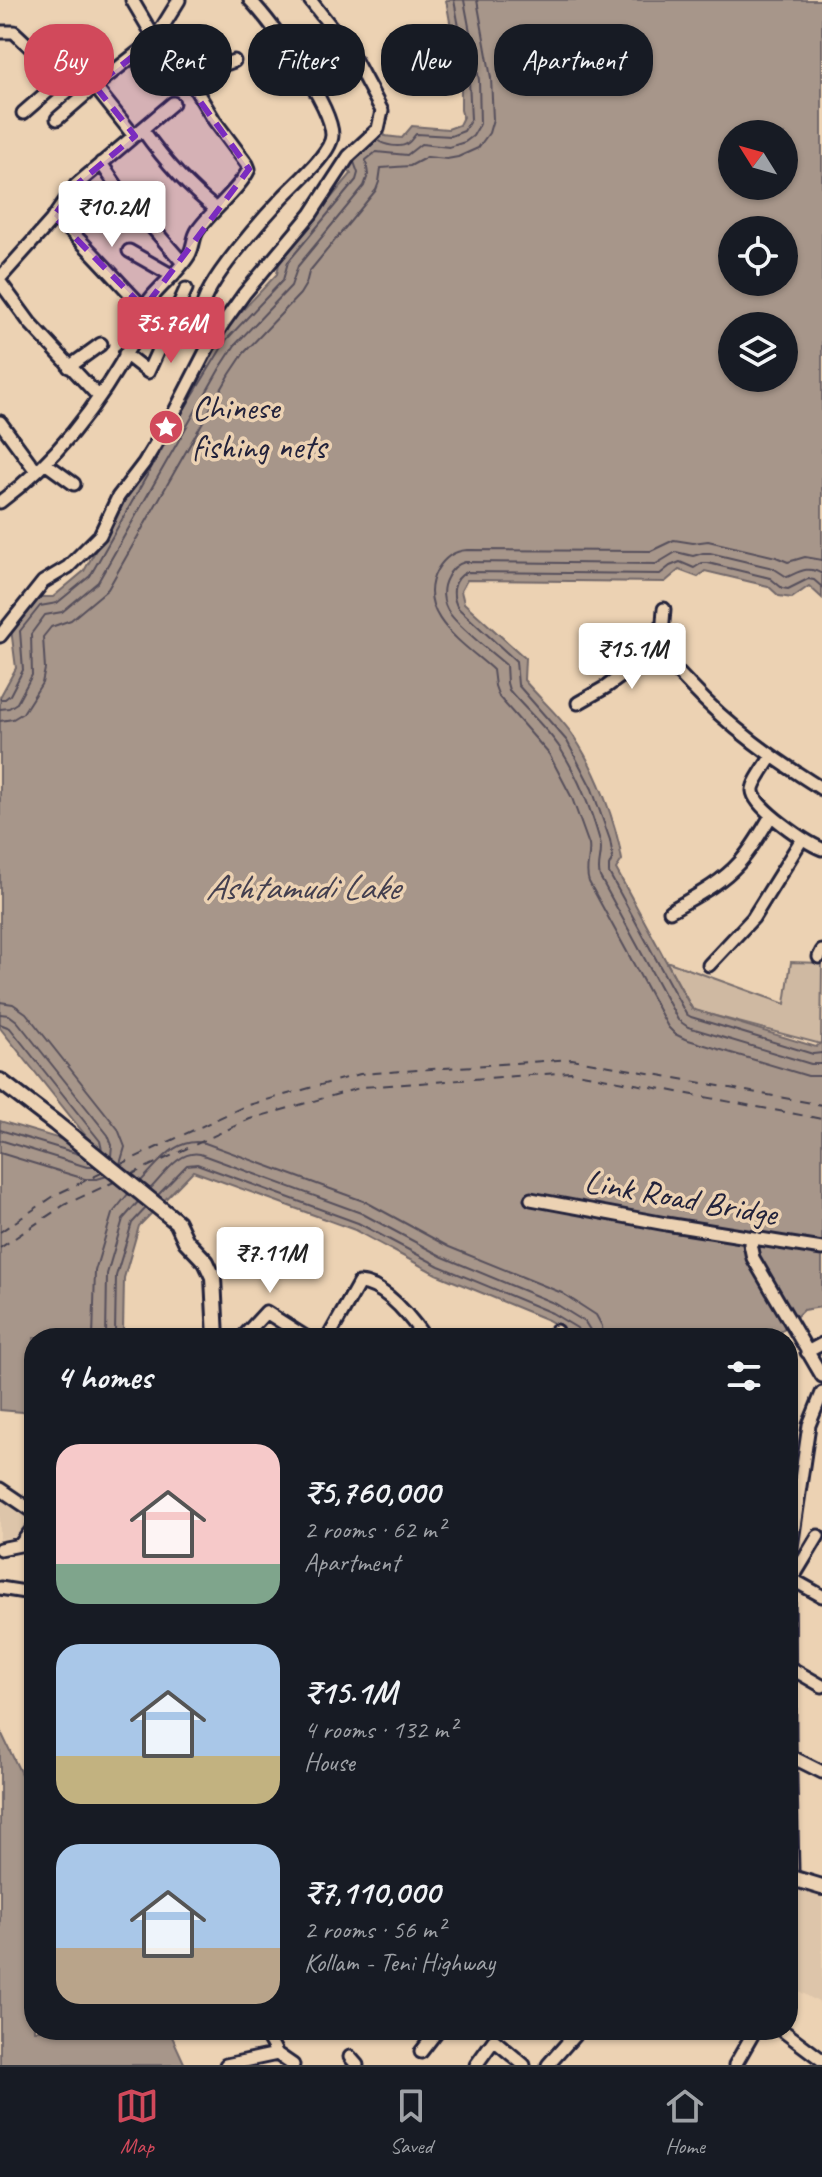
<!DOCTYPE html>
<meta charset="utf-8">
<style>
:root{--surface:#171b24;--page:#20242c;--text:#f1f3f6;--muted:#9ea1a6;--line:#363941;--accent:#d1495b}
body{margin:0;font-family:Caveat,sans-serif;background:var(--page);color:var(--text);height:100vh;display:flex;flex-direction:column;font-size:30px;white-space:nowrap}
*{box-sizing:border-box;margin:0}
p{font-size:26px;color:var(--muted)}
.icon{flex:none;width:44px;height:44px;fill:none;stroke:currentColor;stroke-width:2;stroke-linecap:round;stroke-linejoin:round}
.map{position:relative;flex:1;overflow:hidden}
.drawer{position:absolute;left:24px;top:1328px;width:774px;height:712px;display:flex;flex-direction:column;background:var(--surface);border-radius:32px;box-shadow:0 2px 6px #0004}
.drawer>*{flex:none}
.top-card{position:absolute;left:24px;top:24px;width:774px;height:72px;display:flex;gap:16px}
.needle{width:52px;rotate:307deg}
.fabs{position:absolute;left:718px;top:120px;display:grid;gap:16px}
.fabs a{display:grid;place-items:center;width:80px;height:80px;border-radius:50%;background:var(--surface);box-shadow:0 2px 6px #0004;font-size:40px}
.price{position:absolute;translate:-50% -68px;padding:0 18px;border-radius:8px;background:#fff;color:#222;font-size:26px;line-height:52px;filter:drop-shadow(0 2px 4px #0008)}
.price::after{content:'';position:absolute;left:50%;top:48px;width:24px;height:18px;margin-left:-12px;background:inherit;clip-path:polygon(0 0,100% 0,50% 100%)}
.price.on{background:var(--accent);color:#fff}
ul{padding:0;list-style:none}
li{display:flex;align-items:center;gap:24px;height:200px;padding:0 32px}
li span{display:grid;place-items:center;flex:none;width:224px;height:160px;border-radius:24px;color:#555}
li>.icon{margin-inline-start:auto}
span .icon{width:96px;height:96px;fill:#fffc;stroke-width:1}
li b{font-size:34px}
h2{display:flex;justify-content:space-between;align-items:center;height:96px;padding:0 32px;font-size:34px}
.tag{padding:0 28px;border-radius:32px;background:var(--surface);box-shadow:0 2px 6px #0004;font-size:28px;line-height:72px}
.tag.on{background:var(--accent);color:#fff}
.tab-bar{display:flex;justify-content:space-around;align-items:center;height:112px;border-top:2px solid var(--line);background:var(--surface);font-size:22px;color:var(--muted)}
.tab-bar a{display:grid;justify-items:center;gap:4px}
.tab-bar .on{color:var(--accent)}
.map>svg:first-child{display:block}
.built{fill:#ddc5aa}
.green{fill:#cfb9a2;stroke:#786e6e;stroke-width:2}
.water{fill:#a7968a;stroke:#72686a;stroke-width:2;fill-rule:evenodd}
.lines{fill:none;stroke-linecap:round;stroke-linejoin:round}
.shore{stroke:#57505b;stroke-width:2}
.ferry{stroke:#433f4f;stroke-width:2;stroke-dasharray:10 8;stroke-linecap:butt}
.minor-casing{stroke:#22223b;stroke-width:17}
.major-casing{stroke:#22223b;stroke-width:20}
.minor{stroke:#ecd2b3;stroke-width:11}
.major{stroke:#ecd2b3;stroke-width:14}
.marked{fill:#7b2cbf;fill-opacity:0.2;stroke:#7b2cbf;stroke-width:6;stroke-dasharray:16 10;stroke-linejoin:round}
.labels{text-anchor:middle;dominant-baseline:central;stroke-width:7;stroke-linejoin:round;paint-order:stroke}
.poi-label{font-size:34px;fill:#22223b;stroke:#ecd2b3;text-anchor:start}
.street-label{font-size:34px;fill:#22223b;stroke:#ecd2b3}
.water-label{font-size:36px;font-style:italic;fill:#433f4f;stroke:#ecd2b3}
</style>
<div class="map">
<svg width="822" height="2065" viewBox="0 0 822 2065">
<rect width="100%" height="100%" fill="#ecd2b3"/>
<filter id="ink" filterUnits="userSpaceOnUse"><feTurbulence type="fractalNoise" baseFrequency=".0125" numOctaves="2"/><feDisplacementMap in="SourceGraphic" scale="16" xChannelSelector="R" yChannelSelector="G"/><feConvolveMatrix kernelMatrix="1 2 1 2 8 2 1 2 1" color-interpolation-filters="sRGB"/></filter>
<g filter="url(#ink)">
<path class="built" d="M0 1498 30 1518 16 1537 0 1539Z
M793 1884 822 1892V2004L788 1985Z"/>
<path class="green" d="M666 961 785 1004 791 962 822 963 821 1044 693 1010Z"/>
<path class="water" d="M446 0H822V598L809 586 792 598 779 596 768 586 705 571 698 577 679 570 665 582 467 580 461 591 464 603 525 658 524 680C540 699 561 717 574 737 596 770 616 821 622 860L616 869 692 1009 816 1047 822 1042V1307L803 1310 774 1338H578L548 1320 436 1274 355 1230 193 1171 139 1226 124 1278 123 1332 125 1338H34V1413L0 1410V1121L97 1150 0 1028V697L16 668 11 629 36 597H53L84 571 204 359 220 334 277 274 280 259 351 174 342 157 382 124 385 136 402 138 412 126 448 129 459 125 463 117 461 110V82ZM732 134H784V186H732ZM732 230H784V282H732ZM732 326H784V378H732Z
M0 1730 34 1801V2030H169L185 2065H0Z"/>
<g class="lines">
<path class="shore" d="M377 140C384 145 400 149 408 143 411 141 413 137 416 134L451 136 464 131 471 119 469 81 454 0
M185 408 227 339 283 280 288 262 356 180 358 173 354 162
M822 560 805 557 788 562 776 557 708 541 693 543 674 540 651 551 467 550C453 551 444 558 437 570 413 614 466 645 493 670L495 686 499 697 549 754 572 798 589 845C591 858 584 869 589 882L668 1027 675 1034 685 1039 808 1076H822
M822 574C808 565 799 572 787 577L773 568 710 553H703L693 556 676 552 656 564 465 562C457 564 451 569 447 578 441 589 442 603 450 614 462 630 490 651 506 665L507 683 509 690C525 709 546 727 560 748 577 775 591 809 600 841 604 854 596 864 600 877L678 1020 688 1027 811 1064H822
M822 587 814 580 808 579 788 589 782 588 770 578 708 563H702L694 568 680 562 670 566 660 574 467 572C452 579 451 595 458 608L516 661 518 685 567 741 592 789 610 840 613 857 609 866V873L686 1014 691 1017 813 1054 822 1053
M0 699H5L10 695 23 670 20 631 40 606 57 603 90 576 166 442
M0 709 9 708 17 703 32 675 31 634 45 615 62 612 98 582 220 368 235 345 291 286 298 266 364 186 368 175 366 160 376 152 407 155 421 144 449 147 465 142 473 136 480 124 479 80 464 0
M0 721 13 719 23 713 42 683 45 669 43 637 51 627 71 620 108 589 230 374 244 353 300 294 306 284 309 272 376 190 379 182 381 168 410 166 427 157 447 159 458 157 478 148 489 133 493 119 491 78 477 0
M0 1002 13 1004 26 1013 118 1129 125 1147 120 1164
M0 1014 9 1015 17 1021 108 1135 112 1145 111 1156
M0 1024 10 1028 100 1141 102 1150
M0 1130 79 1154
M0 1140 87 1167H95
M0 1153 85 1179H97L107 1176
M141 1181C159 1163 176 1136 205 1143L366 1202 449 1247 562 1293 596 1315 602 1326 603 1338
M150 1189C164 1175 179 1150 200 1154L361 1213 443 1257 556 1304 585 1322 590 1330 591 1338
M158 1195 187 1165 197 1164 358 1223 439 1266 552 1313 577 1328 581 1338
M93 1338 95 1271 112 1214 128 1194
M106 1338 107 1274 123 1219 138 1202
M116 1338 115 1332 116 1276 132 1223 146 1208"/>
<path class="ferry" d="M119 1165 245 1106 360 1074 572 1059 822 1105
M130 1175 250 1119 363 1087 571 1072 822 1119
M0 1232 57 1194 106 1171
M0 1248 64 1205 116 1181"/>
<g class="minor-casing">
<path id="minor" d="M0 32H14L30 47 49 35 80 68
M188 77 234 61
M23 113 77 66 80 68 134 136
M57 119 95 86 155 39 179 0
M142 129C164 160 186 186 216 209
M101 163 118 188 183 263
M54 216C87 244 114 278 144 308
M108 222 135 208
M129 251 173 276
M0 278 51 221 76 185 173 103
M0 282 30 323 99 397
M221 327C216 323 205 318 203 311 197 291 268 213 283 197 295 184 332 153 332 135 332 105 272 23 250 0
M125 354 148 372 186 289
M69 367 101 344
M0 422 36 471
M45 463 74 484
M0 502C57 460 102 400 135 338 140 329 140 318 144 309 151 292 180 273 190 253 194 245 193 237 198 230 211 211 240 189 249 169L247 164 214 120 188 77 158 44 132 0
M664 609C663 623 660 645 667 658 672 668 683 677 691 686 730 728 774 759 822 789
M0 636 43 582 68 567 100 535 118 497 144 463 173 415 208 347 224 322 244 294 311 214 349 156 378 129 382 111 350 51 310 0
M578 703 606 687 664 645
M771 757C767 764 752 784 753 791 754 808 807 843 822 849
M670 911C694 897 720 884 739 863 752 849 761 832 771 816
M819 957 822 951
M709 965 753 918 802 839
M531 1199 666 1224 822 1249
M756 1238 750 1244 753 1258 822 1376
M242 1338 266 1312 307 1338
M328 1338 359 1283C385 1284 411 1318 425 1338
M552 1338 556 1331
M807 1352 822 1344
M0 1489 34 1512
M0 1549 20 1545 34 1527
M788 1577 822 1596
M792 1579 818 1536
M0 1588 25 1592 34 1591
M789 1667 822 1686
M790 1756 822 1772
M788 1899 792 1870 789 1736 788 1568 809 1425 822 1393
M264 2030 277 2054
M782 2030 822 2060
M421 2052 438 2030
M350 2057 357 2065
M226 2065 277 2054 293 2065
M476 2065 494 2040 524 2065
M548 2065 579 2030
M735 2065 755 2030"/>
</g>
<g class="major-casing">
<path id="major" d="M0 1081 55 1123 177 1222 186 1241 206 1262 213 1277 216 1338
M788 1874 792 1878 822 1887"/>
</g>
<use href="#minor" class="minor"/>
<use href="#major" class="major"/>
</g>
</g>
<path class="marked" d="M155 39 249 169 144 308 54 216 76 185 135 136 95 86Z"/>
<defs>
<g id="sight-disc" transform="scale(1.8)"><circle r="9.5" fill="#d1495b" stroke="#ecd2b3"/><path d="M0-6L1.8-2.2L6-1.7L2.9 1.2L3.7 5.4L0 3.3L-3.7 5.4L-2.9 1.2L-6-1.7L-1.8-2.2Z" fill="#fff"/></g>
</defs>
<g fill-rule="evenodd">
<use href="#sight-disc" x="166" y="427"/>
</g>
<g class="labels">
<g class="poi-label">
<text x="192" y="407">Chinese<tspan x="192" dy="39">fishing nets</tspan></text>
</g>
<g class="street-label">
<text transform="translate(681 1197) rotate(10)">Link Road Bridge</text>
</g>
<g class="water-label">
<text x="302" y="887">Ashtamudi Lake</text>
</g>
</g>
</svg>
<div class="fabs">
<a><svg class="needle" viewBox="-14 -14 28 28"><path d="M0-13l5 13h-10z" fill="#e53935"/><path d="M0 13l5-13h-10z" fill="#9ea1a6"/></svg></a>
<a><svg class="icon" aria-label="locate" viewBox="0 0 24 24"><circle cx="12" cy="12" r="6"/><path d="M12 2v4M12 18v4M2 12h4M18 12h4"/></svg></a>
<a><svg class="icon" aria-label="layers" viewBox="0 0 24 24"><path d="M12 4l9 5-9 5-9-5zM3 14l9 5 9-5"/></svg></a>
</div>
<b class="price" style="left:112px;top:249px">₹10.2M</b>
<b class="price on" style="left:171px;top:365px">₹5.76M</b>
<b class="price" style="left:632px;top:691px">₹15.1M</b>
<b class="price" style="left:270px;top:1295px">₹7.11M</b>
<div class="top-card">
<a class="tag on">Buy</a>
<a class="tag">Rent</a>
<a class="tag">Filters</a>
<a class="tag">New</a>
<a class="tag">Apartment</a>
</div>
<section class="drawer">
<h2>4 homes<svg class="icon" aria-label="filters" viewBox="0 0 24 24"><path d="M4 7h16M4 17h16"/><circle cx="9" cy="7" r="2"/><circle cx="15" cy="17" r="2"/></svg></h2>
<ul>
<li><span style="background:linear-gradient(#f6c9c9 75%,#7fa58c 0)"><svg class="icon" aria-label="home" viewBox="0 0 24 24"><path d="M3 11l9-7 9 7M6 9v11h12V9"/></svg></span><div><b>₹5,760,000</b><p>2 rooms · 62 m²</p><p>Apartment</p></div></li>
<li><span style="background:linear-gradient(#a9c7e8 70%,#c2b280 0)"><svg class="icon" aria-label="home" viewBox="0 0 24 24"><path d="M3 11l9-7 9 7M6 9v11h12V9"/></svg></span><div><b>₹15.1M</b><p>4 rooms · 132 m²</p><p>House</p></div></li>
<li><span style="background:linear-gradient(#a9c7e8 65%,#b9a48a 0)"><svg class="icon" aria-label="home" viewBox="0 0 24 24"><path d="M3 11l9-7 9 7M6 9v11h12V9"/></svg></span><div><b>₹7,110,000</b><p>2 rooms · 56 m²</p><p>Kollam - Teni Highway</p></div></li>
</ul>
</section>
</div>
<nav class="tab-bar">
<a class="on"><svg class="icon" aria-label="map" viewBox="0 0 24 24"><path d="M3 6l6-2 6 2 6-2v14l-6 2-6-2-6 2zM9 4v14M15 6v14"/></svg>Map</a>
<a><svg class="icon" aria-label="saved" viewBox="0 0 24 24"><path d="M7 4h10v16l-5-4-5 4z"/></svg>Saved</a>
<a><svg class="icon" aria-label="home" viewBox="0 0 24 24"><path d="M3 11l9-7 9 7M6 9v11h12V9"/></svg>Home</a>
</nav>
